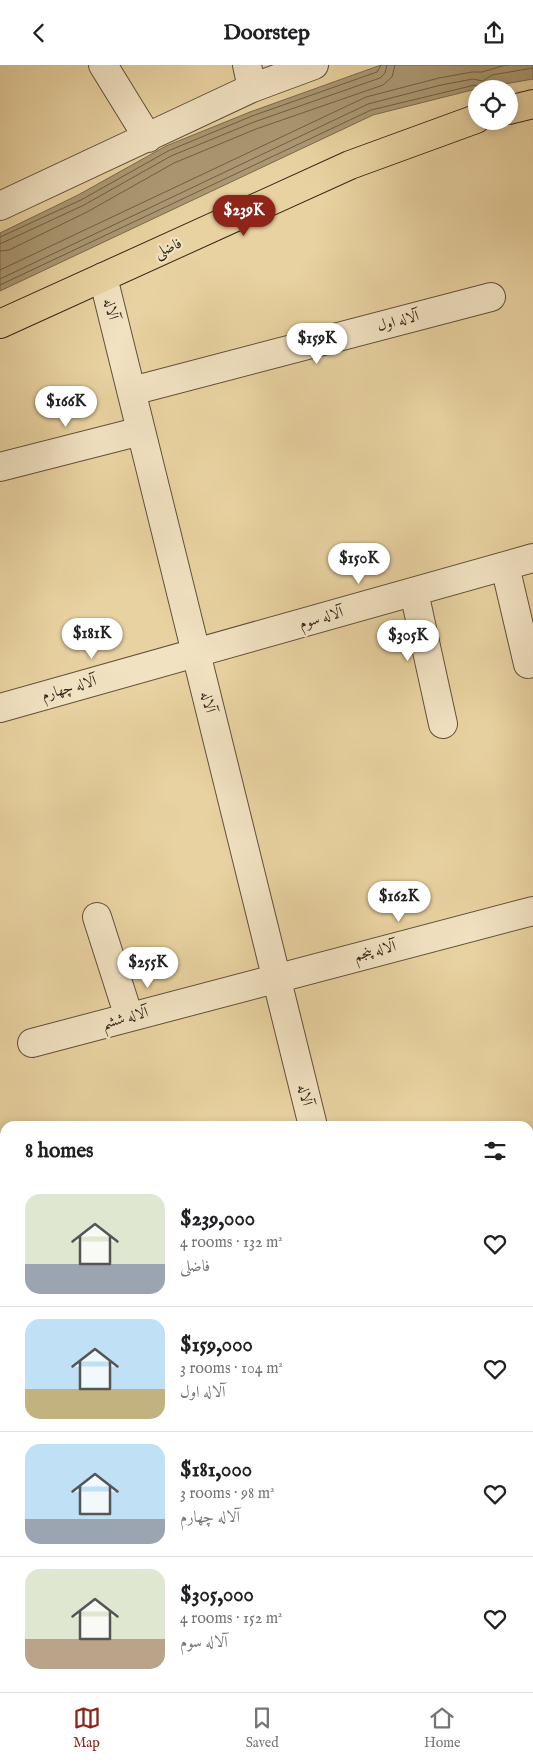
<!DOCTYPE html>
<meta charset="utf-8">
<style>
:root{--surface:#fff;--page:#f6f6f6;--text:#202124;--muted:#757577;--line:#e0e0e0;--accent:#8f2418}
body{margin:0;font-family:"IM FELL English",Amiri,serif;background:var(--page);color:var(--text);height:100vh;display:flex;flex-direction:column;font-size:19px;white-space:nowrap}
*{box-sizing:border-box;margin:0}
p{font-size:16px;color:var(--muted)}
.icon{flex:none;width:28px;height:28px;fill:none;stroke:currentColor;stroke-width:2;stroke-linecap:round;stroke-linejoin:round}
.map{position:relative;flex:1;overflow:hidden}
.drawer{position:absolute;left:0px;top:1056px;width:534px;height:571px;display:flex;flex-direction:column;background:var(--surface);border-radius:15px 15px 0 0;box-shadow:0 2px 8px #0003}
.drawer>*{flex:none}
.fabs{position:absolute;left:468px;top:15px;display:grid;gap:10px}
.fabs a{display:grid;place-items:center;width:50px;height:50px;border-radius:50%;background:var(--surface);box-shadow:0 2px 8px #0003;font-size:25px}
.price{position:absolute;translate:-50% -42px;padding:0 11px;border-radius:18px;background:#fff;color:#222;font-size:16px;line-height:32px;filter:drop-shadow(0 1px 2px #0008)}
.price::after{content:'';position:absolute;left:50%;top:30px;width:15px;height:11px;margin-left:-8px;background:inherit;clip-path:polygon(0 0,100% 0,50% 100%)}
.price.on{background:var(--accent);color:#fff}
ul{padding:0;list-style:none}
li{display:flex;align-items:center;gap:15px;height:125px;padding:0 25px}
li+li{border-top:1px solid var(--line)}
li span{display:grid;place-items:center;flex:none;width:140px;height:100px;border-radius:15px;color:#555}
li>.icon{margin-inline-start:auto}
span .icon{width:60px;height:60px;fill:#fffc;stroke-width:1}
li b{font-size:21px}
h2{display:flex;justify-content:space-between;align-items:center;height:60px;padding:0 25px;font-size:21px}
header{display:flex;justify-content:space-between;align-items:center;height:65px;padding:0 25px;background:var(--surface);font-size:22px;font-weight:700}
.tabs{display:flex;justify-content:space-around;align-items:center;height:70px;border-top:1px solid var(--line);background:var(--surface);font-size:14px;color:var(--muted)}
.tabs a{display:grid;justify-items:center;gap:2px}
.tabs .on{color:var(--accent)}
.map>svg:first-child{display:block}
.water{fill:#ab9872;stroke:#7b6a4e}
.lines{fill:none;stroke-linecap:round;stroke-linejoin:round}
.shore{stroke:#6f5f45;stroke-width:1}
.minor-casing{stroke:#60513a;stroke-width:30}
.major-casing{stroke:#332618;stroke-width:30}
.minor{stroke:#f1e2c2;stroke-width:28}
.major{stroke:#e9d2a1;stroke-width:28}
.labels{text-anchor:middle;dominant-baseline:central;stroke-width:4.5;stroke-linejoin:round;paint-order:stroke}
.street-label{font-size:15px;fill:#332618;stroke:#f1e2c2}
</style>
<header><svg class="icon" aria-label="back" viewBox="0 0 24 24"><path d="M15 5l-7 7 7 7"/></svg>Doorstep<svg class="icon" aria-label="share" viewBox="0 0 24 24"><path d="M12 15V3M7 8l5-5 5 5M5 13v7h14v-7"/></svg></header>
<div class="map">
<svg width="533" height="1627" viewBox="0 0 533 1627">
<rect width="100%" height="100%" fill="#e9d2a1"/>
<filter id="stains"><feTurbulence type="fractalNoise" baseFrequency=".004" numOctaves="4"/><feColorMatrix values="0 0 0 0 .2 0 0 0 0 .09 0 0 0 0 .02 0 0 0 .5 -.17"/></filter>
<radialGradient id="worn" r=".72"><stop offset=".6" stop-color="#630" stop-opacity="0"/><stop offset="1" stop-color="#630" stop-opacity=".3"/></radialGradient>
<path class="water" d="M381 0H533V14L476 24 373 50 0 226V168L78 130 166 81 250 47Z"/>
<g class="lines">
<path class="shore" d="M0 172 81 135 168 86 252 51 377 7 381 0
M0 179 84 140 171 91 254 57 380 13 385 8 387 0
M0 186 9 185 87 147 174 98 256 64 383 20 392 12 395 0
M0 205 366 32 439 13 472 7H482L506 0
M0 214 368 39 441 20 473 14 483 16 492 10 533 3
M0 220 371 45 475 20 481 24"/>
<g class="minor-casing">
<path id="minor" d="M103 0 148 73
M247 0 252 23
M0 141 252 23 314 0
M103 212 313 1061
M132 326 491 232
M0 402 141 366
M505 501 528 599
M414 527 443 659
M0 643 533 493
M97 852 129 952
M32 978 533 846
M529 1203H533
M0 1258 5 1257
M530 1407 533 1406
M477 1622 484 1627
M178 1627 181 1622"/>
</g>
<g class="major-casing">
<path id="major" d="M509 45 533 39
M0 259 350 100 476 54
M0 1540 5 1543
M0 1587 5 1590
M52 1622 58 1627
M117 1622 123 1627"/>
</g>
<use href="#minor" class="minor"/>
<use href="#major" class="major"/>
</g>
<g class="labels">
<g class="street-label">
<text transform="translate(168 183) rotate(-24)">فاضلی</text>
<text transform="translate(111 244) rotate(76)">آلاله</text>
<text transform="translate(398 256) rotate(-15)">آلاله اول</text>
<text transform="translate(321 553) rotate(-16)">آلاله سوم</text>
<text transform="translate(69 623) rotate(-16)">آلاله چهارم</text>
<text transform="translate(208 637) rotate(76)">آلاله</text>
<text transform="translate(375 886) rotate(-14)">آلاله پنجم</text>
<text transform="translate(125 953) rotate(-15)">آلاله ششم</text>
<text transform="translate(305 1030) rotate(76)">آلاله</text>
</g>
</g>
<rect width="100%" height="100%" filter="url(#stains)"/>
<rect width="100%" height="100%" fill="url(#worn)"/>
</svg>
<div class="fabs">
<a><svg class="icon" aria-label="locate" viewBox="0 0 24 24"><circle cx="12" cy="12" r="6"/><path d="M12 2v4M12 18v4M2 12h4M18 12h4"/></svg></a>
</div>
<b class="price on" style="left:244px;top:172px">$239K</b>
<b class="price" style="left:317px;top:300px">$159K</b>
<b class="price" style="left:66px;top:363px">$166K</b>
<b class="price" style="left:359px;top:520px">$150K</b>
<b class="price" style="left:92px;top:595px">$181K</b>
<b class="price" style="left:408px;top:597px">$305K</b>
<b class="price" style="left:399px;top:858px">$162K</b>
<b class="price" style="left:148px;top:924px">$255K</b>
<section class="drawer">
<h2>8 homes<svg class="icon" aria-label="filters" viewBox="0 0 24 24"><path d="M4 7h16M4 17h16"/><circle cx="9" cy="7" r="2"/><circle cx="15" cy="17" r="2"/></svg></h2>
<ul>
<li><span style="background:linear-gradient(#dfe7d0 70%,#9aa5b1 0)"><svg class="icon" aria-label="home" viewBox="0 0 24 24"><path d="M3 11l9-7 9 7M6 9v11h12V9"/></svg></span><div><b>$239,000</b><p>4 rooms · 132 m²</p><p>فاضلی</p></div><svg class="icon" aria-label="heart" viewBox="0 0 24 24"><path d="M12 20l-8-8c-3-5 5-10 8-4 3-6 11-1 8 4z"/></svg></li>
<li><span style="background:linear-gradient(#bfe0f5 70%,#c2b280 0)"><svg class="icon" aria-label="home" viewBox="0 0 24 24"><path d="M3 11l9-7 9 7M6 9v11h12V9"/></svg></span><div><b>$159,000</b><p>3 rooms · 104 m²</p><p>آلاله اول</p></div><svg class="icon" aria-label="heart" viewBox="0 0 24 24"><path d="M12 20l-8-8c-3-5 5-10 8-4 3-6 11-1 8 4z"/></svg></li>
<li><span style="background:linear-gradient(#bfe0f5 75%,#9aa5b1 0)"><svg class="icon" aria-label="home" viewBox="0 0 24 24"><path d="M3 11l9-7 9 7M6 9v11h12V9"/></svg></span><div><b>$181,000</b><p>3 rooms · 98 m²</p><p>آلاله چهارم</p></div><svg class="icon" aria-label="heart" viewBox="0 0 24 24"><path d="M12 20l-8-8c-3-5 5-10 8-4 3-6 11-1 8 4z"/></svg></li>
<li><span style="background:linear-gradient(#dfe7d0 70%,#b9a48a 0)"><svg class="icon" aria-label="home" viewBox="0 0 24 24"><path d="M3 11l9-7 9 7M6 9v11h12V9"/></svg></span><div><b>$305,000</b><p>4 rooms · 152 m²</p><p>آلاله سوم</p></div><svg class="icon" aria-label="heart" viewBox="0 0 24 24"><path d="M12 20l-8-8c-3-5 5-10 8-4 3-6 11-1 8 4z"/></svg></li>
</ul>
</section>
</div>
<nav class="tabs">
<a class="on"><svg class="icon" aria-label="map" viewBox="0 0 24 24"><path d="M3 6l6-2 6 2 6-2v14l-6 2-6-2-6 2zM9 4v14M15 6v14"/></svg>Map</a>
<a><svg class="icon" aria-label="saved" viewBox="0 0 24 24"><path d="M7 4h10v16l-5-4-5 4z"/></svg>Saved</a>
<a><svg class="icon" aria-label="home" viewBox="0 0 24 24"><path d="M3 11l9-7 9 7M6 9v11h12V9"/></svg>Home</a>
</nav>
